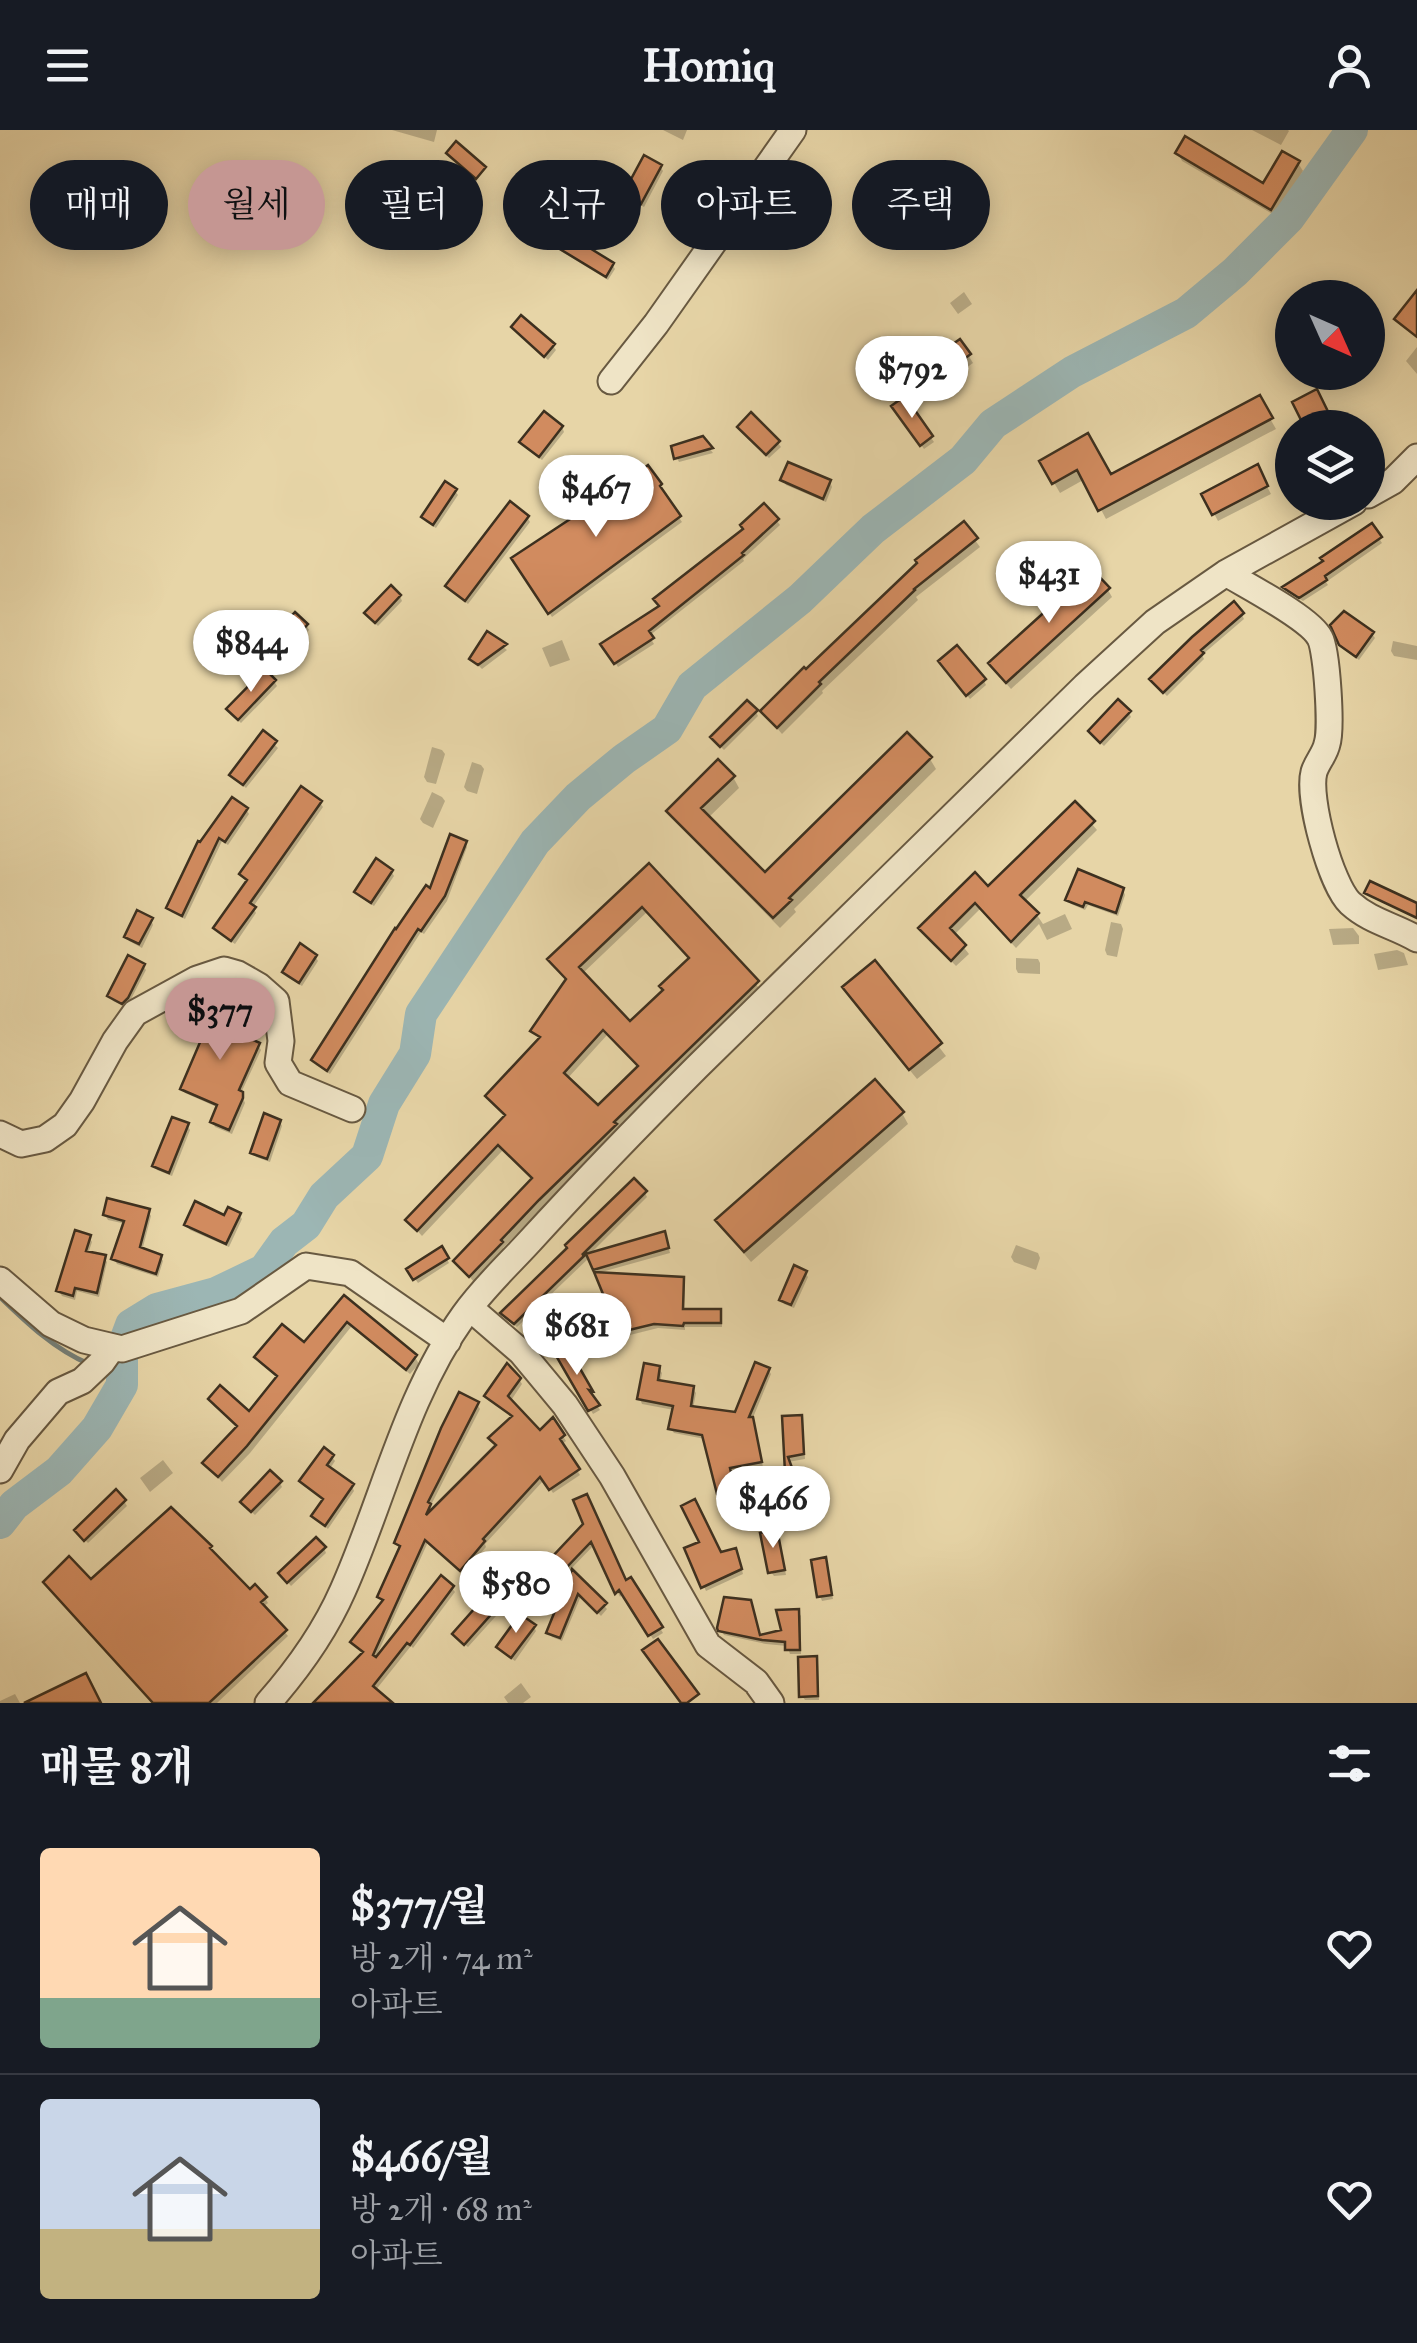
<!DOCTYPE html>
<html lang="ko">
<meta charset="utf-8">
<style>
:root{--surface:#171b24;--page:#242831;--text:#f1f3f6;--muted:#9ea1a6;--line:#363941;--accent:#c59692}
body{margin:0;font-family:"IM FELL Great Primer","Noto Serif KR",serif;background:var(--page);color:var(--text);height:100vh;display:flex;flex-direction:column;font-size:38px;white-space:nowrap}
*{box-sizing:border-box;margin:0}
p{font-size:32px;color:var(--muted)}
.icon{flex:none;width:55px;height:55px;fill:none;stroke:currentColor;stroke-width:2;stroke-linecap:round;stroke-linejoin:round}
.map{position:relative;height:1573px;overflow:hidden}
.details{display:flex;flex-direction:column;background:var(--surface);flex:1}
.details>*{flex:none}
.guide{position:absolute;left:30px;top:30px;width:1358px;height:90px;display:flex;gap:20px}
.needle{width:65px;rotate:135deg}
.buttons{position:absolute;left:1275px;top:150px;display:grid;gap:20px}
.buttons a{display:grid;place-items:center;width:110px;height:110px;border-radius:50%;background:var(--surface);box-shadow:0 5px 25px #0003;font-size:50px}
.price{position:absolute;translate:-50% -85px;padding:0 22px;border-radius:35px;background:#fff;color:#222;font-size:32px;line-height:65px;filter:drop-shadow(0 2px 5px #0008)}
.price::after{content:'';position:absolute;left:50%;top:60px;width:30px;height:22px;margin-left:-15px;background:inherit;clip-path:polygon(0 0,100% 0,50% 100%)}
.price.on{background:var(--accent);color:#111}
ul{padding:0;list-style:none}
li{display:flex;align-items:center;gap:30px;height:250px;padding:0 40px}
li+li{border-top:2px solid var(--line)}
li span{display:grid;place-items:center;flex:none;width:280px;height:200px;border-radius:10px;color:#555}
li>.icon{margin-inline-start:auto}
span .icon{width:120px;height:120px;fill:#fffc;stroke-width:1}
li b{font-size:42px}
h2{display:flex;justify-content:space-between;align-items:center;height:120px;padding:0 40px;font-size:42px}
.pill{padding:0 35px;border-radius:45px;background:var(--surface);box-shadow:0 5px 25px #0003;font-size:35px;line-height:90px}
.pill.on{background:var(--accent);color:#111}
header{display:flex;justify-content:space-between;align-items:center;height:130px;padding:0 40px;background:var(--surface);font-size:45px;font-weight:800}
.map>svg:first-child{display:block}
.shadow{fill:#0003;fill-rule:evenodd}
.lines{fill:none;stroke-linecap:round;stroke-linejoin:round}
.stream{stroke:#768078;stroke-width:5}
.river{stroke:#9cb6b4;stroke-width:32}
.building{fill:#d18b5f;stroke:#3d301f;stroke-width:2.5;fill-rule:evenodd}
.minor-casing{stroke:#685941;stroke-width:29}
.minor{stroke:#efe4c6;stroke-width:25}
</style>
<header><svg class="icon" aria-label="menu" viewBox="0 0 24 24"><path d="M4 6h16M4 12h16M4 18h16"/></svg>Homiq<svg class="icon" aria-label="person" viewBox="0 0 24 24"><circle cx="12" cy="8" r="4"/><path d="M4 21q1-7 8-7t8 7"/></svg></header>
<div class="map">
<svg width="1417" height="1573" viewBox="0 0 1417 1573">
<rect width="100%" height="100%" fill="#e7d5a7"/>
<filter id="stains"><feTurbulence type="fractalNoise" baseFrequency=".002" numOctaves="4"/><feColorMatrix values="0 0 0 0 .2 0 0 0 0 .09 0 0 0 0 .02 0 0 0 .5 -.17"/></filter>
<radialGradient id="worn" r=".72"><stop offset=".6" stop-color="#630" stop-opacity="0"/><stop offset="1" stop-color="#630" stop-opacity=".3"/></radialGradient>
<path class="shadow" d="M392 0H437L434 12Z
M663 0H687L683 10Z
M1252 0H1288L1289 1 1281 15Z
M1178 23 1264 56 1298 33 1303 41 1276 86 1182 31Z
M660 36 663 41 644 77 628 68 626 64Z
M548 110 612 134 615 139 608 150 551 115Z
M964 162 972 174 958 184 950 173Z
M514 198 553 216 556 220 548 230Z
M960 212 973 233 915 275 906 262Z
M1417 217V244L1406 231Z
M1259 269 1276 299 1106 389 1085 349 1060 363 1042 332 1111 348Z
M904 270 934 312 924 319 894 277Z
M562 297 564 302 542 330 522 312Z
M742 302 778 313 781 317 769 328Z
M702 309 713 323 679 332 677 328Z
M1257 338 1271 364 1218 391 1204 365Z
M783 350 830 352 832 357 826 372 786 355Z
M660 355 663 360 661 361 682 392 552 487 514 429Z
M455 361 458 365 436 398 426 392 424 387Z
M527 387 530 392 468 474 451 460 448 456Z
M777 391 780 395 743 429 744 431 649 506 654 514 618 537 604 515 661 477Z
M964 395 980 417 916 467 918 470 822 561 823 563 782 604 763 582Z
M1371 396 1382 413 1326 452 1328 455 1303 471 1288 462 1286 458Z
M1108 460 1112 467 1011 559 995 541Z
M400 466 402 471 378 496 369 488 367 483Z
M1242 485 1244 489 1202 525 1204 529 1167 566 1155 554Z
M306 495 309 500 278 532 267 522Z
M1372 504 1375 508 1359 530 1344 519 1341 514Z
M488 505 507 520 482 539 472 529Z
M562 510 570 530 550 537 542 518Z
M1393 511 1417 516V530L1394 526 1391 521Z
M943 536 984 551 986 555 970 569Z
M274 551 277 556 241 593 232 584Z
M756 582 758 586 724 620 715 611Z
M1129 583 1131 587 1104 616 1093 606Z
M264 604 278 618 246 658 232 645Z
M432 617 442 620 445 624 436 654 427 652 424 647Z
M930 629 936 639 794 779 796 782 780 798 676 692 670 681 733 647 739 658 708 688 765 746Z
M472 632 481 635 484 639 477 664 467 661 464 657Z
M432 662 442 667 445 671 433 698 423 693 420 689Z
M320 673 323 677 253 777 256 783 235 814 219 803 216 798 248 752 242 744Z
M1075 674 1097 700 1024 772 1037 785 1043 794 1065 784 1072 799 1047 810 1039 794 1016 818 980 779 954 805 969 824 956 836 926 805 988 760Z
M246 679 249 684 228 715 222 711 185 789 171 782 169 778 199 715Z
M465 713 467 717 447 771 424 804 421 802 330 944 316 935 314 930Z
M649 736 760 859 617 1000 618 1002 503 1118 505 1121 474 1152 456 1131 534 1050 503 1020 422 1106 408 1090 506 987 488 966 540 910 533 901ZM647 782 691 829 665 861 630 895 582 844ZM608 904 639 938 598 979 567 949Z
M391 741 394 746 374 776 360 767 357 762Z
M1123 760 1125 765 1118 786 1088 775 1085 780 1071 774 1068 770Z
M151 790 153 795 142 818 129 811 127 807Z
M1111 792 1121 794 1123 799 1117 827 1107 825 1105 820Z
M1353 798 1359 806V814L1333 815 1329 799Z
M1397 820 1404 823 1408 835 1378 840 1374 824Z
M315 826 318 831 302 856 287 847 284 842Z
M1016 828 1038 829 1040 833V844L1018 843 1016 839Z
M875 834 946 926 917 949 851 868Z
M143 836 146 840 129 873 125 877 113 871 110 866Z
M234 869 237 874 226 900 258 915 261 920 241 963 245 973 232 1004 215 997 213 992 219 978 185 963 182 959 203 912Z
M902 983 908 994 751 1132 725 1101 718 1090Z
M280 992 282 996 270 1032 256 1027 253 1022Z
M187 995 190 1000 172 1046 157 1040 155 1036Z
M645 1063 647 1067 588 1126 666 1108 670 1123 598 1143 590 1127 517 1197 506 1188Z
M148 1081 151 1086 142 1121 161 1127 163 1131 158 1147 117 1134 114 1129 126 1094 108 1090 105 1085Z
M239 1085 242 1089 229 1117 190 1100 187 1095Z
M89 1107 92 1112 88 1124 104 1128 107 1132 99 1167 77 1161 75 1170 62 1166 59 1161Z
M1016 1115 1038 1123 1040 1128 1036 1140 1014 1132 1011 1127Z
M441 1119 449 1133 418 1153 409 1140Z
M805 1143 808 1147 794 1178 784 1174 782 1170Z
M683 1149 685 1154 684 1181H719L722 1186V1197H685V1200L658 1198 630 1205 623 1181 587 1191 584 1187Z
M344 1169 415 1227 419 1234 410 1244 351 1197 250 1323 222 1352 206 1333 239 1298 214 1276 211 1269 249 1284 279 1248 261 1234 258 1227 305 1216Z
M550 1196 564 1222 566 1220 592 1264 588 1263 600 1280 593 1284 558 1224 555 1225 542 1200Z
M659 1239 662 1243 660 1253 693 1259 696 1263 693 1279 736 1285 768 1240 771 1244 752 1290 763 1337 731 1343 736 1364 722 1368 719 1363 705 1309 674 1303 671 1299 674 1280 642 1274 640 1269Z
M519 1249 522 1254 510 1272 540 1304 553 1291 566 1311 561 1315 580 1345 553 1363 544 1350 485 1414 486 1417 463 1444 428 1412 376 1527 452 1458 455 1462 413 1518 411 1516 375 1561 388 1573H321L365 1524 353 1512 383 1473 379 1466 401 1419 396 1413 477 1274 480 1279 430 1377 433 1382 498 1317 513 1287 490 1271 487 1266Z
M801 1287 803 1292 805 1329 788 1332 807 1383 799 1387 788 1361 785 1288Z
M332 1327 335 1331 329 1340 352 1356 354 1361 328 1399 314 1386 325 1371 304 1356 302 1351Z
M163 1330 173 1343 150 1362 140 1348Z
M280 1353 282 1357 255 1385 245 1376Z
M124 1371 127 1376 88 1413 80 1405Z
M586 1394 626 1453 630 1450 663 1503 653 1509 623 1463 620 1467 595 1414 568 1442 557 1432Z
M778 1407 786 1445 774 1446 771 1442Z
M324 1418 326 1423 291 1456 284 1448Z
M687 1420 720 1425H738L743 1444 706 1461Z
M825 1430 833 1469 822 1471 820 1466Z
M573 1443 607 1479 601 1486 581 1466 562 1511 552 1507 549 1502Z
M91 1452 250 1462 265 1468 268 1473 263 1477 288 1506 217 1573H153Z
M493 1481 496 1486 468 1517 458 1509Z
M798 1482 801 1486V1524H790L787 1516 766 1514 724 1505 720 1498 761 1508 784 1502Z
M534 1497 536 1501 515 1531 502 1522 499 1517Z
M815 1529 818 1533 819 1570H805L802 1566Z
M521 1553 531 1567 523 1573H508L504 1567Z
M15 1564 20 1573H0V1571Z"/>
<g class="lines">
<path class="stream" d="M0 1167C27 1193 54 1219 89 1234"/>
<path class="river" d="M0 1393 14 1375 59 1341 97 1298 122 1255V1219L131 1195 157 1179 216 1163 264 1140 284 1112 306 1095 324 1066 367 1026 384 974 415 924 421 884 535 712 578 667 624 629 667 599 692 556 800 469 873 399 963 330 993 294 1072 242 1186 183 1235 142 1289 88 1352 0"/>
</g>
<path class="building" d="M1185 6 1263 53 1282 21 1300 31 1271 80 1175 23Z
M456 11 486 37 476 49 446 23Z
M644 25 662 35 641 74 623 64Z
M554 96 614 133 606 147 545 110Z
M1417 160V207L1394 189Z
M521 185 555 214 544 227 511 197Z
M960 209 971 224 909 268 898 253Z
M1317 259 1336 298H1305L1292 272Z
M1260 265 1273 288 1098 381 1077 340 1052 354 1039 331 1088 303 1111 344Z
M905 266 933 306 920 316 891 276Z
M544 281 563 296 539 327 519 312Z
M751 282 780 311 766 325 737 297Z
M703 306 713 318 674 329 671 316Z
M788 332 831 350 823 369 780 350Z
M1258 334 1268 356 1212 385 1201 364Z
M648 335 662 354 660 356 681 386 548 484 511 428 596 372 597 374Z
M445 351 457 359 433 395 421 387Z
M510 371 529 386 465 471 445 456Z
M764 373 779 389 742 423 744 425 649 501 654 508 614 534 600 514 659 476 653 469 743 399 740 395Z
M964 391 978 408 914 459 915 460 819 552 821 554 777 598 760 581 804 537 806 539 917 433 915 430Z
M1372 393 1382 407 1325 446 1327 450 1299 468 1282 457 1323 431 1320 428Z
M1092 439 1110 458 1006 553 988 533Z
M391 455 401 465 375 493 364 483Z
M1234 471 1244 483 1201 520 1204 523 1163 563 1149 549 1192 507Z
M1344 481 1374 502 1356 527 1339 515 1330 495Z
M295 482 308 494 275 530 262 518Z
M487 501 507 514 478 535 469 529Z
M957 515 986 549 966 566 938 531Z
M265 539 276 550 238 590 226 579Z
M1118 569 1131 581 1100 613 1088 601Z
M747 570 758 580 720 617 710 607Z
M263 600 277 611 243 655 229 645Z
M907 602 932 627 789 768 792 770 773 788 666 681 718 629 735 646 701 678 765 742Z
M301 656 322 671 250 773 256 777 231 811 213 798 247 750 239 744Z
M232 667 248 678 225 712 219 708 182 786 166 778 198 711 200 712Z
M1075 671 1095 691 1020 765 1039 783 1011 812 975 773 950 798 966 815 951 831 918 798 975 742 988 756Z
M450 704 467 711 445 766 421 801 418 799 327 941 311 930 395 798 396 799 426 755 430 758Z
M376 728 393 740 371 773 354 762Z
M649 733 759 851 614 992 617 994 539 1070 501 1110 503 1112 469 1147 453 1131 532 1048 498 1015 417 1101 405 1090 505 985 485 966 540 907 530 901 566 849 547 829ZM642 777 689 828 659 856 663 860 630 891 579 837ZM603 900 638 936 598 975 564 943Z
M1078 739 1124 758 1116 783 1085 772 1083 777 1065 770Z
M1370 751 1417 773V788L1364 763Z
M137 780 153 788 139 814 124 807Z
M300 813 317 825 299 853 282 842Z
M128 825 145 834 128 868 122 874 107 866Z
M875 830 942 913 909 940 842 857Z
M218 860 236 867 224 897 260 913 239 960 243 962V968L229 1000 210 992 217 975 180 959 201 910 198 908Z
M875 949 904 982 744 1122 715 1090Z
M264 983 281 990 267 1029 250 1023Z
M172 987 189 993 169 1043 152 1036Z
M634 1048 647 1061 582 1125 665 1101 669 1118 593 1140 586 1124 514 1194 500 1183 567 1118 565 1115Z
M107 1068 150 1079 140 1117 162 1125 156 1144 111 1129 124 1091 103 1085Z
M195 1071 224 1085 228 1077 241 1083 226 1114 184 1095Z
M75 1100 91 1105 86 1121 106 1125 97 1163 75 1158 73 1166 56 1161Z
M442 1116 449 1128 413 1150 406 1139Z
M794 1135 807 1141 791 1175 779 1170Z
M594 1142 684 1147 683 1179H721V1193H684L683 1196 654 1194 625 1201 619 1177 582 1188 577 1171 603 1164Z
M344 1165 417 1225 406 1240 347 1192 247 1316 218 1347 202 1333 237 1296 208 1269 220 1255 249 1281 277 1246 254 1227 282 1194 304 1212Z
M567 1216 593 1261 589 1260 600 1275 588 1281 555 1224Z
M755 1232 770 1238 749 1287H753L762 1332 730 1338 735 1360 717 1364 702 1305 668 1299 673 1276 637 1269 644 1233 660 1236 658 1250 694 1256 691 1276 735 1282Z
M507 1233 521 1248 508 1266 540 1300 553 1287 565 1305 560 1309 580 1339 549 1360 540 1347 483 1409 485 1411 460 1441 425 1410 373 1525 376 1527 441 1445 454 1456 410 1515 407 1513 373 1556 393 1573H313L363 1522 350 1512 383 1470 377 1467 400 1416 394 1413 441 1298 459 1262 479 1272 428 1372 431 1374 426 1385 496 1315 488 1308 512 1286 484 1266Z
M802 1285 804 1324 788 1327 807 1378 794 1383 786 1361 782 1286Z
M324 1317 334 1325 327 1335 354 1354 325 1396 311 1386 323 1369 299 1351Z
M270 1340 282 1351 251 1382 240 1372Z
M116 1359 126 1370 84 1411 74 1400Z
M587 1364 626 1450 631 1447 663 1497 648 1506 619 1460 615 1464 591 1412 565 1439 552 1427 583 1394 573 1370Z
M695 1369 721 1422 736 1418 742 1439 701 1458 684 1418 699 1412 681 1376Z
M171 1377 212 1416 210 1418 250 1459 255 1454 267 1467 261 1472 287 1500 209 1573H153L43 1452 69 1426 91 1449Z
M777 1399 785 1440 768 1443 760 1403Z
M316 1407 326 1417 287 1453 278 1443Z
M826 1427 832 1465 817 1467 811 1430Z
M572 1439 607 1473 597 1483 578 1464 560 1508 546 1503Z
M724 1467 751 1470 760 1505 781 1500 776 1480 799 1479 800 1520H785V1512L762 1510 718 1501 717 1498Z
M483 1469 495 1480 464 1515 452 1504Z
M520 1484 536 1495 511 1528 496 1517Z
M658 1509 699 1564 687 1573H681L642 1520Z
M817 1526 818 1566 799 1567 798 1527Z
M86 1543 101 1573H24Z"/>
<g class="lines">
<g class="minor-casing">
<path id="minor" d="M611 251 656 194 793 0
M1368 365 1393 351 1417 327
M1226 443C1247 456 1310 488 1320 508 1327 521 1332 599 1327 614 1325 624 1317 632 1314 642 1307 668 1331 755 1350 773 1371 792 1393 795 1417 809
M0 1004 21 1014 45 1009 65 995 82 971 115 911 135 883 197 849 224 840 238 844 259 856 276 871 281 911 278 933 290 953 352 979
M0 1150 51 1194 84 1210 122 1219 241 1181 306 1136 350 1143 448 1211
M470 1178 521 1222 565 1275 612 1346 708 1515 756 1552 771 1573
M0 1340 17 1310 58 1262 82 1251 102 1232 112 1218
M268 1573C298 1539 325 1501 343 1460 384 1368 405 1268 464 1185 483 1158 508 1135 530 1111 584 1052 640 994 697 937 826 810 956 683 1085 556L1155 492 1226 443 1354 372"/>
</g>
<use href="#minor" class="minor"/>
</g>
<rect width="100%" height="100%" filter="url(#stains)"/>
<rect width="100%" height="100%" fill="url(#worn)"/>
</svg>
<div class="buttons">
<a><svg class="needle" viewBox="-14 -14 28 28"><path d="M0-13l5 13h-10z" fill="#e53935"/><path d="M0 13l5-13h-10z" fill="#9ea1a6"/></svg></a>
<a><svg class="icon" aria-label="layers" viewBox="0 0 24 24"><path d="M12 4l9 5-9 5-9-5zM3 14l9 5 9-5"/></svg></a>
</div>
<b class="price" style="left:912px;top:291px">$792</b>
<b class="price" style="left:596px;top:410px">$467</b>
<b class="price" style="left:1049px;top:496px">$431</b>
<b class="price" style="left:251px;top:565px">$844</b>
<b class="price on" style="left:220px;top:933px">$377</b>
<b class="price" style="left:577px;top:1248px">$681</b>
<b class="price" style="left:773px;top:1421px">$466</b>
<b class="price" style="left:516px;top:1506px">$580</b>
<div class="guide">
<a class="pill">매매</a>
<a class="pill on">월세</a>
<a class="pill">필터</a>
<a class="pill">신규</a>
<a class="pill">아파트</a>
<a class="pill">주택</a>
</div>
</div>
<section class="details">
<h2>매물 8개<svg class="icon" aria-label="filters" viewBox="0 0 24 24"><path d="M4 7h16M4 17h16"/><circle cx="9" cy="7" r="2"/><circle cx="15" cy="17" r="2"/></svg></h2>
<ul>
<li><span style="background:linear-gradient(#ffd9b3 75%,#7fa58c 0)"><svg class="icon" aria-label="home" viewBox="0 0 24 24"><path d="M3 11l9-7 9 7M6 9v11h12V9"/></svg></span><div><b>$377/월</b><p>방 2개 · 74 m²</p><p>아파트</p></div><svg class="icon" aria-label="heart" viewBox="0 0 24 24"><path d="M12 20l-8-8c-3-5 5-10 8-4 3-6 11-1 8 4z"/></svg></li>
<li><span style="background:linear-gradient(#c9d6e8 65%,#c2b280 0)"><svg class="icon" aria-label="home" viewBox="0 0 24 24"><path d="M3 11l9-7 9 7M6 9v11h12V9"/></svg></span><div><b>$466/월</b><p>방 2개 · 68 m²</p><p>아파트</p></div><svg class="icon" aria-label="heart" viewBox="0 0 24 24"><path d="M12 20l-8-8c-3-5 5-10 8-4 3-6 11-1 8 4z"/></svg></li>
</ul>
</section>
